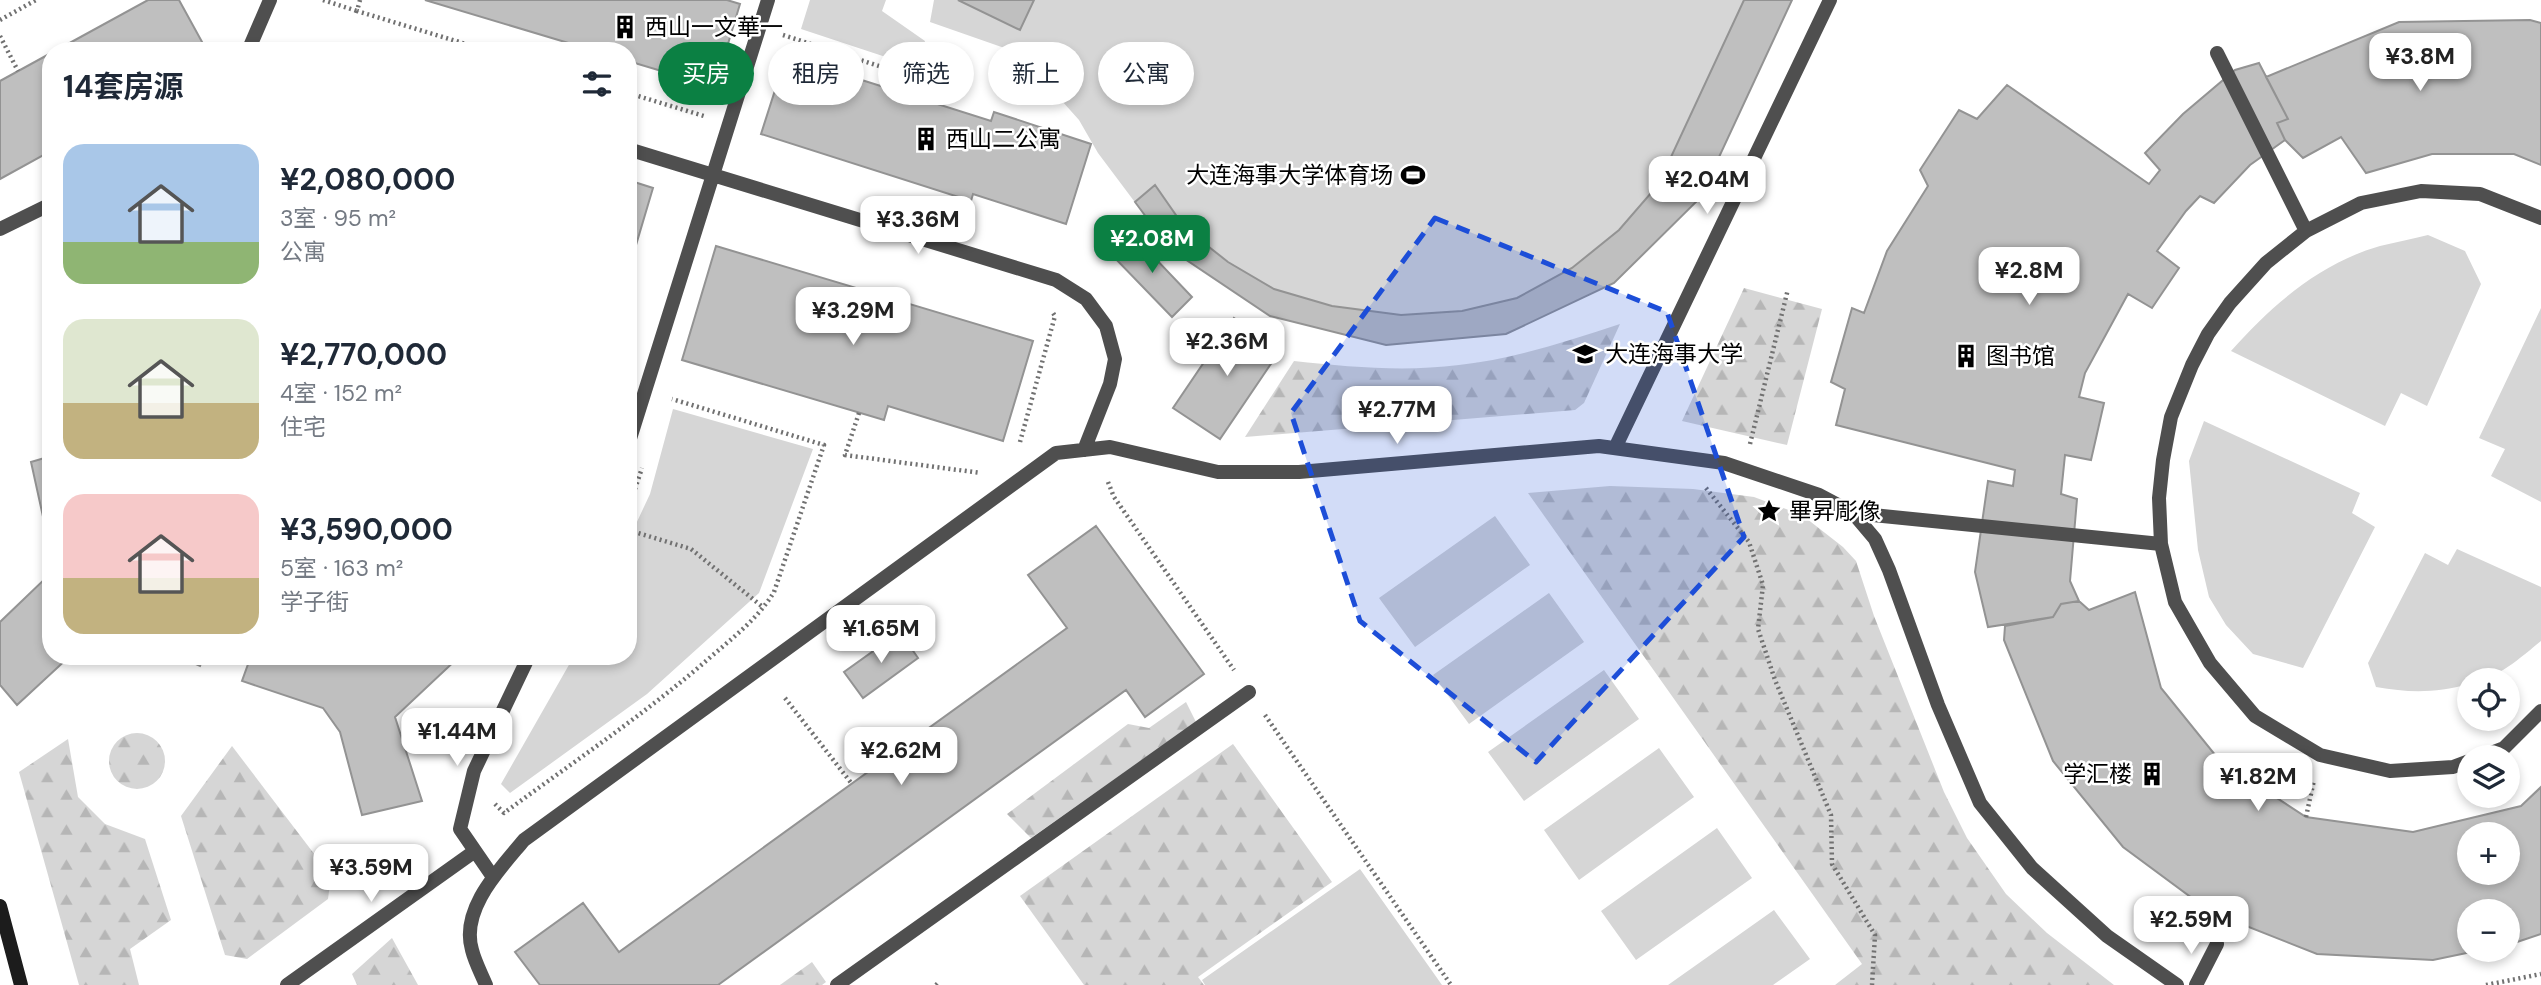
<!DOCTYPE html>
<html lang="zh">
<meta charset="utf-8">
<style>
:root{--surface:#fff;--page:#f2f2f3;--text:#1f2937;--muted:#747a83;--accent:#0b8043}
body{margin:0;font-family:"DM Sans","Noto Sans SC",sans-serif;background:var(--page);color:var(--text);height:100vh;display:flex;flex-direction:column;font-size:26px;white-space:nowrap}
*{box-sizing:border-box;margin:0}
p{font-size:23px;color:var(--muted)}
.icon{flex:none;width:38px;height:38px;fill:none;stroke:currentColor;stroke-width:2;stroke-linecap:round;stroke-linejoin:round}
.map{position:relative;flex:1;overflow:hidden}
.sheet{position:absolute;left:42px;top:42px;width:595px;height:623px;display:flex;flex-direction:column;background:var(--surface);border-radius:28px;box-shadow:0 4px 10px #0003}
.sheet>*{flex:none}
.guide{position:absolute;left:658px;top:42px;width:665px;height:63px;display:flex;gap:14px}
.fabs{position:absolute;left:2457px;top:668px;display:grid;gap:14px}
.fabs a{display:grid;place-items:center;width:63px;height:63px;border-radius:50%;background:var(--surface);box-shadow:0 4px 10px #0003;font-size:35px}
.price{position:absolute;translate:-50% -60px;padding:0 16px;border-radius:14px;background:#fff;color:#222;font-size:23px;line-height:46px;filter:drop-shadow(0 2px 4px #0008)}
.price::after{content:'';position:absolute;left:50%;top:42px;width:21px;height:16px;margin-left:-10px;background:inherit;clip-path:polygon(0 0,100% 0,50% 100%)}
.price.on{background:var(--accent);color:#fff}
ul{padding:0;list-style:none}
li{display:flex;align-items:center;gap:21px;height:175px;padding:0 21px}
li span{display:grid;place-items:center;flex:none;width:196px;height:140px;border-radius:21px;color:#555}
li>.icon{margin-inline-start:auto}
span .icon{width:84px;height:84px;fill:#fffc;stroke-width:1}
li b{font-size:30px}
h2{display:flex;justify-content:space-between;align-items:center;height:84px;padding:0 21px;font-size:30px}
.tag{padding:0 24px;border-radius:32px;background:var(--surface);box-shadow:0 4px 10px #0003;font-size:24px;line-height:63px}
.tag.on{background:var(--accent);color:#fff}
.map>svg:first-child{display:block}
.green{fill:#d6d6d6}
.forest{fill:url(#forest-firs)}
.building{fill:#bfbfbf;stroke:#939393;stroke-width:2;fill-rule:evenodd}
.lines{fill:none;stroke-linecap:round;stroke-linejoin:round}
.path{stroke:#717171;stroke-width:4.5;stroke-dasharray:2 3.5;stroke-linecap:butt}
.service{stroke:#4f4f4f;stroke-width:14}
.pedestrian{stroke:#4f4f4f;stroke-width:14}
.minor{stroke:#4f4f4f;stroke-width:14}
.secondary{stroke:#1c1c1c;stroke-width:14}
.marked{fill:#1d4ed8;fill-opacity:0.2;stroke:#1d4ed8;stroke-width:5;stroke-dasharray:14 9;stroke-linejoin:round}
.labels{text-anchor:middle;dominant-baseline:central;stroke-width:5;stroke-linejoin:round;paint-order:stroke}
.poi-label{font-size:23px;fill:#000;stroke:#fff;text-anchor:start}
</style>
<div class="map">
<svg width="2541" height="985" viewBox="0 0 2541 985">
<defs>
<pattern id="forest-firs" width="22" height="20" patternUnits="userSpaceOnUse" patternTransform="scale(1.75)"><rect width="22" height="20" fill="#d6d6d6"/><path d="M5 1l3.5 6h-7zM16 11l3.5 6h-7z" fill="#b6b6b6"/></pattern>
</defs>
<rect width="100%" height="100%" fill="#fff"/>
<path class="green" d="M810 0H886L882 11 925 41 919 68 801 29Z
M934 0H1792L1700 198 1614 283 1506 334 1386 345 1270 316 1170 249 1098 153 1079 120 1019 53 930 22Z
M2428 235 2465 251 2481 284 2427 406 2401 393 2385 426 2231 351C2272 305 2320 263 2380 246 2396 242 2413 239 2428 235Z
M2541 308V502L2491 476 2505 449 2479 438Z
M673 409 813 449 759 593 647 694 510 793 501 784 574 656H628V541L650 494Z
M2204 421 2360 493 2352 513 2375 527 2303 668 2253 654 2226 625 2209 597 2198 550 2189 461Z
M1495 516 1530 565 1415 647 1379 598Z
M2457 549 2541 587V641C2521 657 2496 681 2469 681V684C2436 693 2410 693 2376 687L2368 663 2425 553 2448 565Z
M1549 593 1584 642 1469 724 1433 675Z
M1604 670 1639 719 1524 801 1488 752Z
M1659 748 1694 797 1579 880 1544 830Z
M1717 828 1752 878 1636 960 1601 911Z
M1360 869 1442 985H1205L1202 980Z
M1774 910 1810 959 1773 985H1668Z"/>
<path class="forest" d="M1744 288 1822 309 1787 445 1682 421Z
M1620 324 1584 403 1575 410 1245 437 1294 361C1349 367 1404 372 1459 365 1514 359 1568 341 1620 324Z
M1610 486 1693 489 1754 497 1802 515 1843 547 1856 561 1874 616 1944 792 1967 838 2006 894 2047 933 2114 985H1835L1862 964 1528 493Z
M1186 702 1196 722 1031 838 1007 814 1128 724 1149 728Z
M109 761a28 28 0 1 1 56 0a28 28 0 1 1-56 0Z
M68 739 78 797 105 824 145 839 171 920 130 949 139 985H79L19 772Z
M1233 744 1332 882 1198 977 1204 985H1084L1020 896Z
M232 746 331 876 328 899 247 959 225 955 181 816Z
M392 938 418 985H357L352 974Z
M812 962 826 982 822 985H780Z"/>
<path class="building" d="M148 0H179L207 51H55Z
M425 0H727L740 4 715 87 628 61V51H595Z
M958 0H1034L1020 30Z
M1744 0H1792L1700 198 1614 283 1506 334 1386 345 1270 316 1170 249 1135 202 1155 185 1185 228 1228 262 1274 289 1332 306 1401 315 1462 311 1517 298 1572 268 1619 230 1658 185Z
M2530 20 2541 23V165L2514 154H2432L2366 173 2341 137 2303 158 2285 140 2277 123 2288 119 2266 77 2399 22Z
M51 53V151L0 179V81Z
M786 56 991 121 994 112 1091 144 1066 224 973 194 971 201 761 134Z
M2259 63 2288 119 2277 123 2285 140 2250 165 2214 203 2200 196 2186 211 2157 251 2179 268 2152 308 2128 294 2085 373 2079 397 2104 403 2091 460 2065 455 2061 494 2077 499 2070 581 2079 601 2061 604 2053 617 1988 627 1975 572 1988 481 2013 486 2015 470 1836 425 1845 389 1831 382 1852 308 1864 313 1887 251 1928 186 1920 170 1959 110 1977 119 2007 85 2149 184 2160 170 2145 153 2183 114 2235 70Z
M628 180 653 188 628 272Z
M1132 234 1192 297 1172 317 1111 254Z
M716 246 1033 341 1003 441 888 406 884 420 682 360Z
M1234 318 1281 349 1220 439 1173 408Z
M51 456V553L31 462Z
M1096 526 1204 674 1145 717 1126 690 718 985H540L515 952 583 903 619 952 1067 628 1028 575Z
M51 573V656H70L17 705 0 685V622Z
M2135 592 2161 688 2220 761 2306 817 2413 832 2521 806 2541 787V934L2508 945V912H2469V950H2481L2433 960 2317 954 2211 912 2123 847 2053 761 2004 640 2005 626 2053 617 2061 604 2079 601 2089 610ZM2469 835H2508V873H2469Z
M900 632 918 658 863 698 844 672Z
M178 656H204L200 666Z
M251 656H460L395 717 422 801 362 815 340 732 323 708 242 681Z"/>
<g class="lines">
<path class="path" d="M323 0 357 11
M360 0 357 11 489 51
M0 20 36 0
M783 35 916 78
M0 36 18 71
M628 93 704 116
M859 413 845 455 981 473
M1020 442 1055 316 1053 313
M1750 444 1788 289
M1108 482 1114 497 1234 670
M1706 488 1749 542 1763 585 1758 629 1775 680 1831 815 1832 864 1875 935 1872 985
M628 510 642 468
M628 530 691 549 764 608
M785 698 852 784
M1265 715 1451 985
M495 804 504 813C572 763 642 716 706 661 731 639 757 620 774 592L824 445 672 399
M2306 817 2314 780
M936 985 939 982
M2486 985 2541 974"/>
<path class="service" d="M837 985 1249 692"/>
<path class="pedestrian" d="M2217 53 2306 231
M1853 513 2161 544
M2478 758 2504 748 2541 711
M2469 761 2453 767 2390 771 2320 755 2255 716 2210 663 2175 602 2161 544 2159 498 2163 460 2171 417 2192 365 2208 334 2230 303 2266 263 2306 231 2361 203 2421 191 2480 194 2541 218"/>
<path class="minor" d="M248 51 270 0
M628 149 1056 280 1086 299 1106 326 1115 359 1110 384 1084 450
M0 229 51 204
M628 445 768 0
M1615 448 1830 0
M493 877 460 829 474 771 529 656
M287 985 475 851
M486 985C481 973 475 962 472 950 460 909 500 869 524 840L1056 453 1110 447 1218 472H1299L1599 446 1724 463 1819 495 1853 513 1875 539 1889 570 1938 705 1980 803 2032 868 2107 936 2177 985
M2196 985 2217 944"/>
<path class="secondary" d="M0 906 21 985"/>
</g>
<path class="marked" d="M1435 218 1667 312 1744 537 1536 762 1360 621 1291 413Z"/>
<defs>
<g id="building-bare" transform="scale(1.89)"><path d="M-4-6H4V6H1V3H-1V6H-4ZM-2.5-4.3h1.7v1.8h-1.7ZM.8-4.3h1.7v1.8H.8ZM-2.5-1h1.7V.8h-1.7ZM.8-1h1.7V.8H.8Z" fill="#000" stroke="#fff" stroke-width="2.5" paint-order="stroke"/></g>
<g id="stadium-bare" transform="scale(1.89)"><path d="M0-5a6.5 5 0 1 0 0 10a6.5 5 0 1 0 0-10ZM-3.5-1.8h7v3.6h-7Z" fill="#000" stroke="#fff" stroke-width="2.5" paint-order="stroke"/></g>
<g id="university-bare" transform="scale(1.89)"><path d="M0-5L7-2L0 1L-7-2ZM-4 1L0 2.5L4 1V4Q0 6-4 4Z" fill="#000" stroke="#fff" stroke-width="2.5" paint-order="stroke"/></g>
<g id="sight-bare" transform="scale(1.89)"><path d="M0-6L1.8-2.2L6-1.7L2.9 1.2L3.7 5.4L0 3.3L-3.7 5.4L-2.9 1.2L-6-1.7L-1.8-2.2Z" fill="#000" stroke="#fff" stroke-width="2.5" paint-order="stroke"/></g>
</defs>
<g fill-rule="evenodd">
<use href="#building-bare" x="625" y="27"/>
<use href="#building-bare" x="926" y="139"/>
<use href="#stadium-bare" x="1413" y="175"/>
<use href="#university-bare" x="1585" y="354"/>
<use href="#building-bare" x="1966" y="356"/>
<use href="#sight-bare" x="1769" y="511"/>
<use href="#building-bare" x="2152" y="774"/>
</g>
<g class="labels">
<g class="poi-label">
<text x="645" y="27">西山一文華一</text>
<text x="946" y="139">西山二公寓</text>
<text x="1393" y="175" text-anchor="end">大连海事大学体育场</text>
<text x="1605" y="354">大连海事大学</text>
<text x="1986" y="356">图书馆</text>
<text x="1789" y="511">畢昇彫像</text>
<text x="2132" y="774" text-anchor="end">学汇楼</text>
</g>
</g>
</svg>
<div class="fabs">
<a><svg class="icon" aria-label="locate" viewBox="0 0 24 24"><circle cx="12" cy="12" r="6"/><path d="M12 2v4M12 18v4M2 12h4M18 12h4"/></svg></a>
<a><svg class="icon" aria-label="layers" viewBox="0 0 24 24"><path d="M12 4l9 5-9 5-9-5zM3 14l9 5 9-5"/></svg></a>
<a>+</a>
<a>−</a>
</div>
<b class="price" style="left:2420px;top:93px">¥3.8M</b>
<b class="price" style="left:1707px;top:216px">¥2.04M</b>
<b class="price" style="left:918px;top:256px">¥3.36M</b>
<b class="price on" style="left:1152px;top:275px">¥2.08M</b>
<b class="price" style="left:2029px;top:307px">¥2.8M</b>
<b class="price" style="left:853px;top:347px">¥3.29M</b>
<b class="price" style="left:1227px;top:378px">¥2.36M</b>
<b class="price" style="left:1397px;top:446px">¥2.77M</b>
<b class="price" style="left:881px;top:665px">¥1.65M</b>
<b class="price" style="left:457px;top:768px">¥1.44M</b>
<b class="price" style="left:901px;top:787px">¥2.62M</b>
<b class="price" style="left:2258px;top:813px">¥1.82M</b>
<b class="price" style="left:371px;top:904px">¥3.59M</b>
<b class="price" style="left:2191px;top:956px">¥2.59M</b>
<div class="guide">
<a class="tag on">买房</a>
<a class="tag">租房</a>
<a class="tag">筛选</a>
<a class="tag">新上</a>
<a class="tag">公寓</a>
</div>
<section class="sheet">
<h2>14套房源<svg class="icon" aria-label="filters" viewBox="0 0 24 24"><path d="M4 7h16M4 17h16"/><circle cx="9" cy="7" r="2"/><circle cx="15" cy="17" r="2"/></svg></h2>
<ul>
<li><span style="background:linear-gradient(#a9c7e8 70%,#8fb573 0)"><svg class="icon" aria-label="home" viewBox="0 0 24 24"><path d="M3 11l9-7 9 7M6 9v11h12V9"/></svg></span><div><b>¥2,080,000</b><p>3室 · 95 m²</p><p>公寓</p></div></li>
<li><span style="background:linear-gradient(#dfe7d0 60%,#c2b280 0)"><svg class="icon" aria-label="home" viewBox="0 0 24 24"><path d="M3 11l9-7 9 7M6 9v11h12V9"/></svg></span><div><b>¥2,770,000</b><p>4室 · 152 m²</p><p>住宅</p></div></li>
<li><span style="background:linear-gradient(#f6c9c9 60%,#c2b280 0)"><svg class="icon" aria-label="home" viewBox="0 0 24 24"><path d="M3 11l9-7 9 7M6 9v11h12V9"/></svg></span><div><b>¥3,590,000</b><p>5室 · 163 m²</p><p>学子街</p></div></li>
</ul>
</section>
</div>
